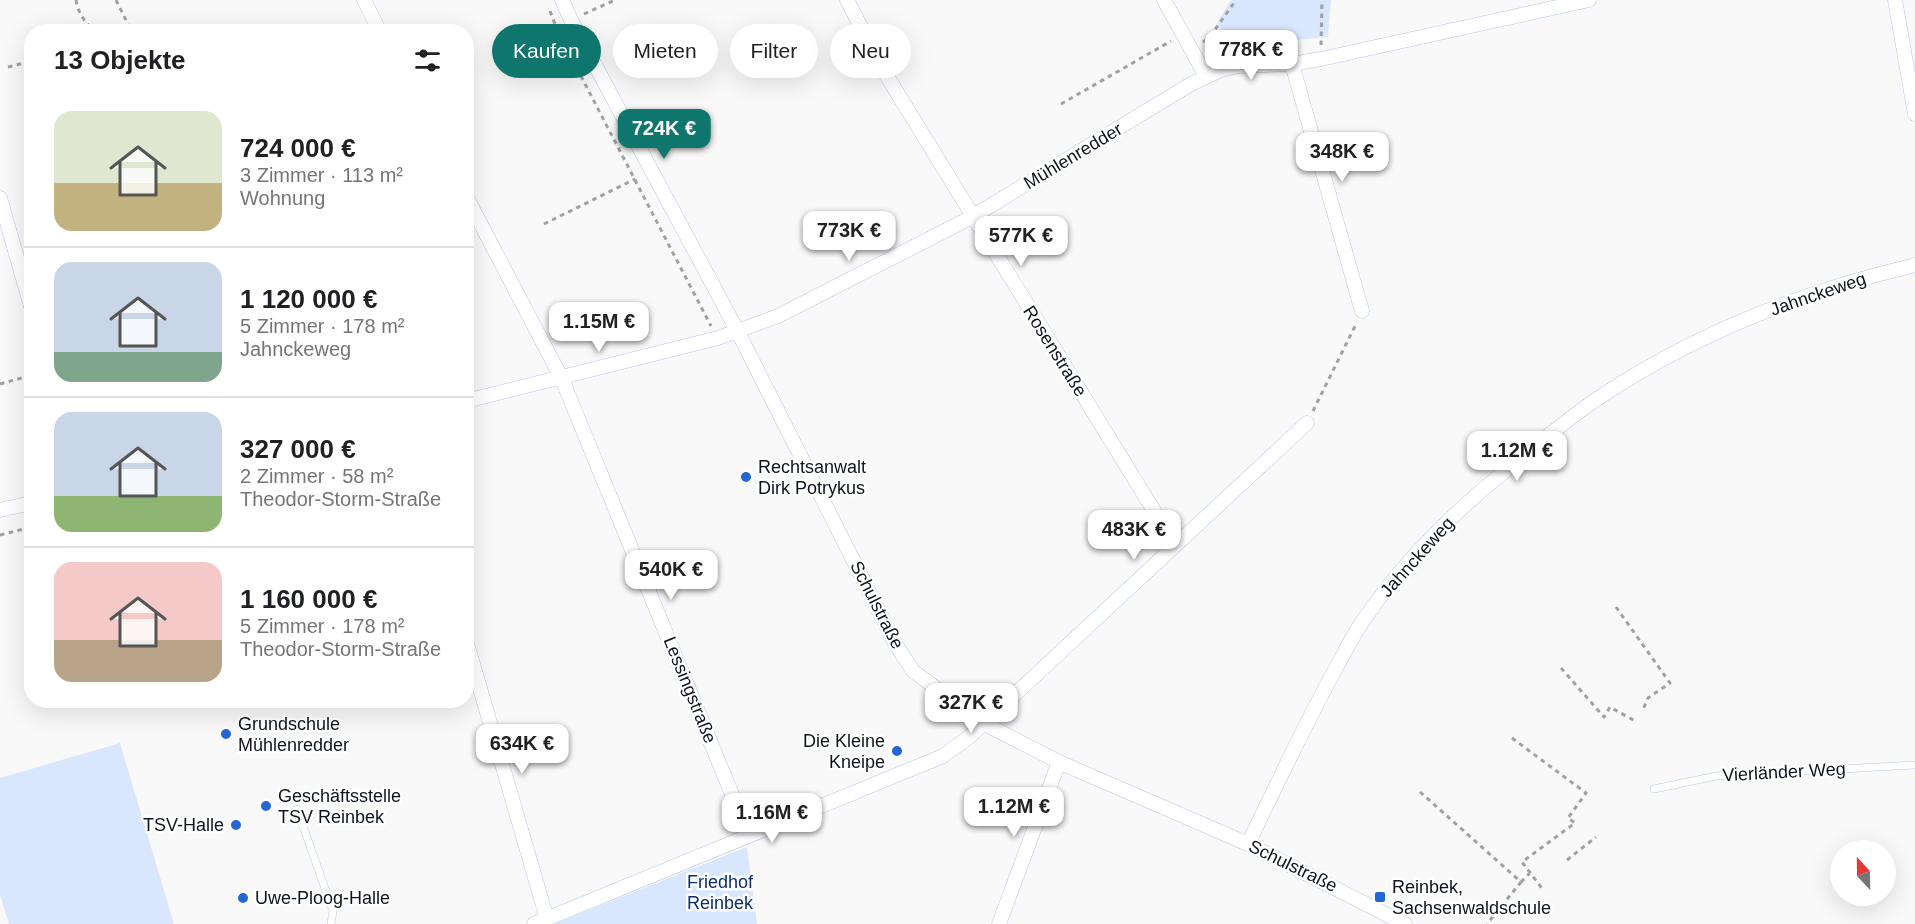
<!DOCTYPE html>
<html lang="de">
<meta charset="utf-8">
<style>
:root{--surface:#fff;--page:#f2f2f2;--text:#202124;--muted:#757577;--line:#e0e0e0;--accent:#0f766e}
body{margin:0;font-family:Arial,sans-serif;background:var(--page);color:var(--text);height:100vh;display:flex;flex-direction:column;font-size:22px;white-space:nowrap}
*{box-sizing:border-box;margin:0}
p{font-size:20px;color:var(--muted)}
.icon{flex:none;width:33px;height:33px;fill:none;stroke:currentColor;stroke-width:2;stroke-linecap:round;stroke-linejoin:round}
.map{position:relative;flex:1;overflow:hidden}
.panel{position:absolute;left:24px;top:24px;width:450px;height:684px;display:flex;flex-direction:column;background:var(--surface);border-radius:24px;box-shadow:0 6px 24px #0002}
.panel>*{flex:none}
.hud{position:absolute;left:492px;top:24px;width:570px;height:54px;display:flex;gap:12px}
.needle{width:39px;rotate:338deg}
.buttons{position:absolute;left:1830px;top:840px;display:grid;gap:12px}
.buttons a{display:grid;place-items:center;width:66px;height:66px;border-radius:50%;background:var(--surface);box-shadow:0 6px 24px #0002;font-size:30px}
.price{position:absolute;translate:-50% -51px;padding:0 14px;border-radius:12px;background:#fff;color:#222;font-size:20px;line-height:39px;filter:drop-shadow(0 2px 3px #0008)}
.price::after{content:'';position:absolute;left:50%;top:36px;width:18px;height:14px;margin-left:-9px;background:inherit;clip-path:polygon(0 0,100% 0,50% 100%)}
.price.selected{background:var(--accent);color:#fff}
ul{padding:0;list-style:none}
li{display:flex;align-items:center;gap:18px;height:150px;padding:0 30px}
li+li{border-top:2px solid var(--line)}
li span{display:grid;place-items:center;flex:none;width:168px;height:120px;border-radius:18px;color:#555}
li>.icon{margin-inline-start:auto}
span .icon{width:72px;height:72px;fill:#fffc;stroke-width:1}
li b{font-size:26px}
h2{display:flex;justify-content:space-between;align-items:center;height:72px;padding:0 30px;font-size:26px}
.tag{padding:0 21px;border-radius:27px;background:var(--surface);box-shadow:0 6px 24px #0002;font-size:21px;line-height:54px}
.tag.selected{background:var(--accent);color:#fff}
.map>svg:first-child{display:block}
.green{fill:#d9e7fe}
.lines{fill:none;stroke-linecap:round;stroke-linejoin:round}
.service-casing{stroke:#b4c6e4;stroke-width:8}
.minor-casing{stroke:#b4c6e4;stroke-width:15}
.path{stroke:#9fa1a5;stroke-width:3;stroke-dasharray:4.5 4.5;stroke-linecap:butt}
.service{stroke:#fff;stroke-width:7}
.minor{stroke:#fff;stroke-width:14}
.poi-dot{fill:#2367d3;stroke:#fff;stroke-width:2}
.labels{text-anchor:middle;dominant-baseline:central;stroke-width:5;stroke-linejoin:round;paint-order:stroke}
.street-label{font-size:18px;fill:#0d131d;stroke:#fff}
.poi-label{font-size:18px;fill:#0d131d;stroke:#fff;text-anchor:start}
.park-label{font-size:18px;fill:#082f6c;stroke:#fff}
</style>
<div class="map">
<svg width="1915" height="924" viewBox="0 0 1915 924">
<rect width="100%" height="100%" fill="#f9f9f9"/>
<path class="green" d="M1231 0H1331L1328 37 1235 46 1217 23Z
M120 743 174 924H9L0 895V778Z
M747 847 757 924H554Z"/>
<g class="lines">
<g class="service-casing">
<path id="service" d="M1654 789 1716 776 1915 765
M297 809 333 911 331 924"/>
</g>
<g class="minor-casing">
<path id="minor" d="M364 0 380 32
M562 0 571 20 738 332 896 645 913 671 983 723 1059 762 1248 844 1405 924
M847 0 885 73 1175 545
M1164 0 1206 76
M1895 0 1915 114
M1292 64 1362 311
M466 196 562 379 749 836
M0 198 32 310
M466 401 718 338 778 316 972 217 1191 84 1221 70 1238 66 1292 64 1321 59 1589 0
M0 510 32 503
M466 640 547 919
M1248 844C1277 784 1305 724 1337 666 1346 650 1354 633 1365 618 1404 561 1455 511 1509 468 1538 444 1568 418 1600 397 1695 334 1805 291 1915 265
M534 924 943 756 969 737 1307 423
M999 924 1059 762"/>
</g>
<path class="path" d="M76 0C78 13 85 24 97 32
M116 0 132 32
M550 11 558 32 711 326
M584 14 615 0
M1203 42 1209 38 1236 0
M1321 45 1322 0
M8 67 32 61
M1061 104 1171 41
M544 224 635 179
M0 384 32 375
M1313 411 1357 322
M0 535 32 527
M1616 607 1670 683 1648 698 1642 712
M1561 668 1604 717 1610 707 1637 722
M1512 738 1586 793 1568 818 1575 823 1522 862 1544 891
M1420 792 1521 882 1487 924
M1567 860 1596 837
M1521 882 1530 873"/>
<use href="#service" class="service"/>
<use href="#minor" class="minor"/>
</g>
<g class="poi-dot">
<circle cx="746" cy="477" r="6"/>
<circle cx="226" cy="734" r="6"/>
<circle cx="897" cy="751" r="6"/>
<circle cx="266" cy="806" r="6"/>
<circle cx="236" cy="825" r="6"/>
<rect x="1374" y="891" width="12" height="12" rx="3"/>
<circle cx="243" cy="898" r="6"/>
</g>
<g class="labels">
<g class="street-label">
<text transform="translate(1073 156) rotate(-31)">Mühlenredder</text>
<text transform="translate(1818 294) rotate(-19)">Jahnckeweg</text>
<text transform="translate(1055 351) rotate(58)">Rosenstraße</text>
<text transform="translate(1417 557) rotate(-48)">Jahnckeweg</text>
<text transform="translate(877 605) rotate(63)">Schulstraße</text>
<text transform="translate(690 690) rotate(68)">Lessingstraße</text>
<text transform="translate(1784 772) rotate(-3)">Vierländer Weg</text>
<text transform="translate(1293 866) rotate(26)">Schulstraße</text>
</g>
<g class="poi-label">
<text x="758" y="467">Rechtsanwalt<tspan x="758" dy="21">Dirk Potrykus</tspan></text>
<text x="238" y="724">Grundschule<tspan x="238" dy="21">Mühlenredder</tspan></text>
<text x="885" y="741" text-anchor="end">Die Kleine<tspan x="885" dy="21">Kneipe</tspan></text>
<text x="278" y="796">Geschäftsstelle<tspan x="278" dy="21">TSV Reinbek</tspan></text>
<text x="224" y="825" text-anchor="end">TSV-Halle</text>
<text x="1392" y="887">Reinbek,<tspan x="1392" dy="21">Sachsenwaldschule</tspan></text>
<text x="255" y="898">Uwe-Ploog-Halle</text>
</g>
<g class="park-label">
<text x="720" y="882">Friedhof<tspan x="720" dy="21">Reinbek</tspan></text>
</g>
</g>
</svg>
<div class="buttons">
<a><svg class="needle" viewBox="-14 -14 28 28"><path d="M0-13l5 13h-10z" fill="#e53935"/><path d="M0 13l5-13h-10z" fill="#757577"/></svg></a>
</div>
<b class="price" style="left:1251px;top:81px">778K €</b>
<b class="price selected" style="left:664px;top:160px">724K €</b>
<b class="price" style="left:1342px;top:183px">348K €</b>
<b class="price" style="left:849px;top:262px">773K €</b>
<b class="price" style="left:1021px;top:267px">577K €</b>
<b class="price" style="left:599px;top:353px">1.15M €</b>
<b class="price" style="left:1517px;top:482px">1.12M €</b>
<b class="price" style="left:1134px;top:561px">483K €</b>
<b class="price" style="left:671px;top:601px">540K €</b>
<b class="price" style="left:971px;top:734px">327K €</b>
<b class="price" style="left:522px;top:775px">634K €</b>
<b class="price" style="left:1014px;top:838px">1.12M €</b>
<b class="price" style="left:772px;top:844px">1.16M €</b>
<div class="hud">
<a class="tag selected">Kaufen</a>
<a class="tag">Mieten</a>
<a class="tag">Filter</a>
<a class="tag">Neu</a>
</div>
<section class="panel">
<h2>13 Objekte<svg class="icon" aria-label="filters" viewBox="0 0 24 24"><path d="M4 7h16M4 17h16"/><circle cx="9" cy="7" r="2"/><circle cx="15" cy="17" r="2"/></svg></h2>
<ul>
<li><span style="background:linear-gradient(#dfe7d0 60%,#c2b280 0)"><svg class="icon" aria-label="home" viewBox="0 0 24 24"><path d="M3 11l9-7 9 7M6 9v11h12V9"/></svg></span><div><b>724 000 €</b><p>3 Zimmer · 113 m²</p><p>Wohnung</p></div></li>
<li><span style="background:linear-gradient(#c9d6e8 75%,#7fa58c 0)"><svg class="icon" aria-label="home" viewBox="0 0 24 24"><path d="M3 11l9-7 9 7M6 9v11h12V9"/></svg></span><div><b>1 120 000 €</b><p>5 Zimmer · 178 m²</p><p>Jahnckeweg</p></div></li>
<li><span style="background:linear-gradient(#c9d6e8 70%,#8fb573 0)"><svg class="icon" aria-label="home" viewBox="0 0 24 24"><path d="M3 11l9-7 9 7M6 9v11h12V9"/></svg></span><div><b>327 000 €</b><p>2 Zimmer · 58 m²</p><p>Theodor-Storm-Straße</p></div></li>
<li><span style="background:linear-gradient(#f6c9c9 65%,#b9a48a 0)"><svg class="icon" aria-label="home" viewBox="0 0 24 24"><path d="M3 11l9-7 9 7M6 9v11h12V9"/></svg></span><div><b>1 160 000 €</b><p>5 Zimmer · 178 m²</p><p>Theodor-Storm-Straße</p></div></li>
</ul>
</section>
</div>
